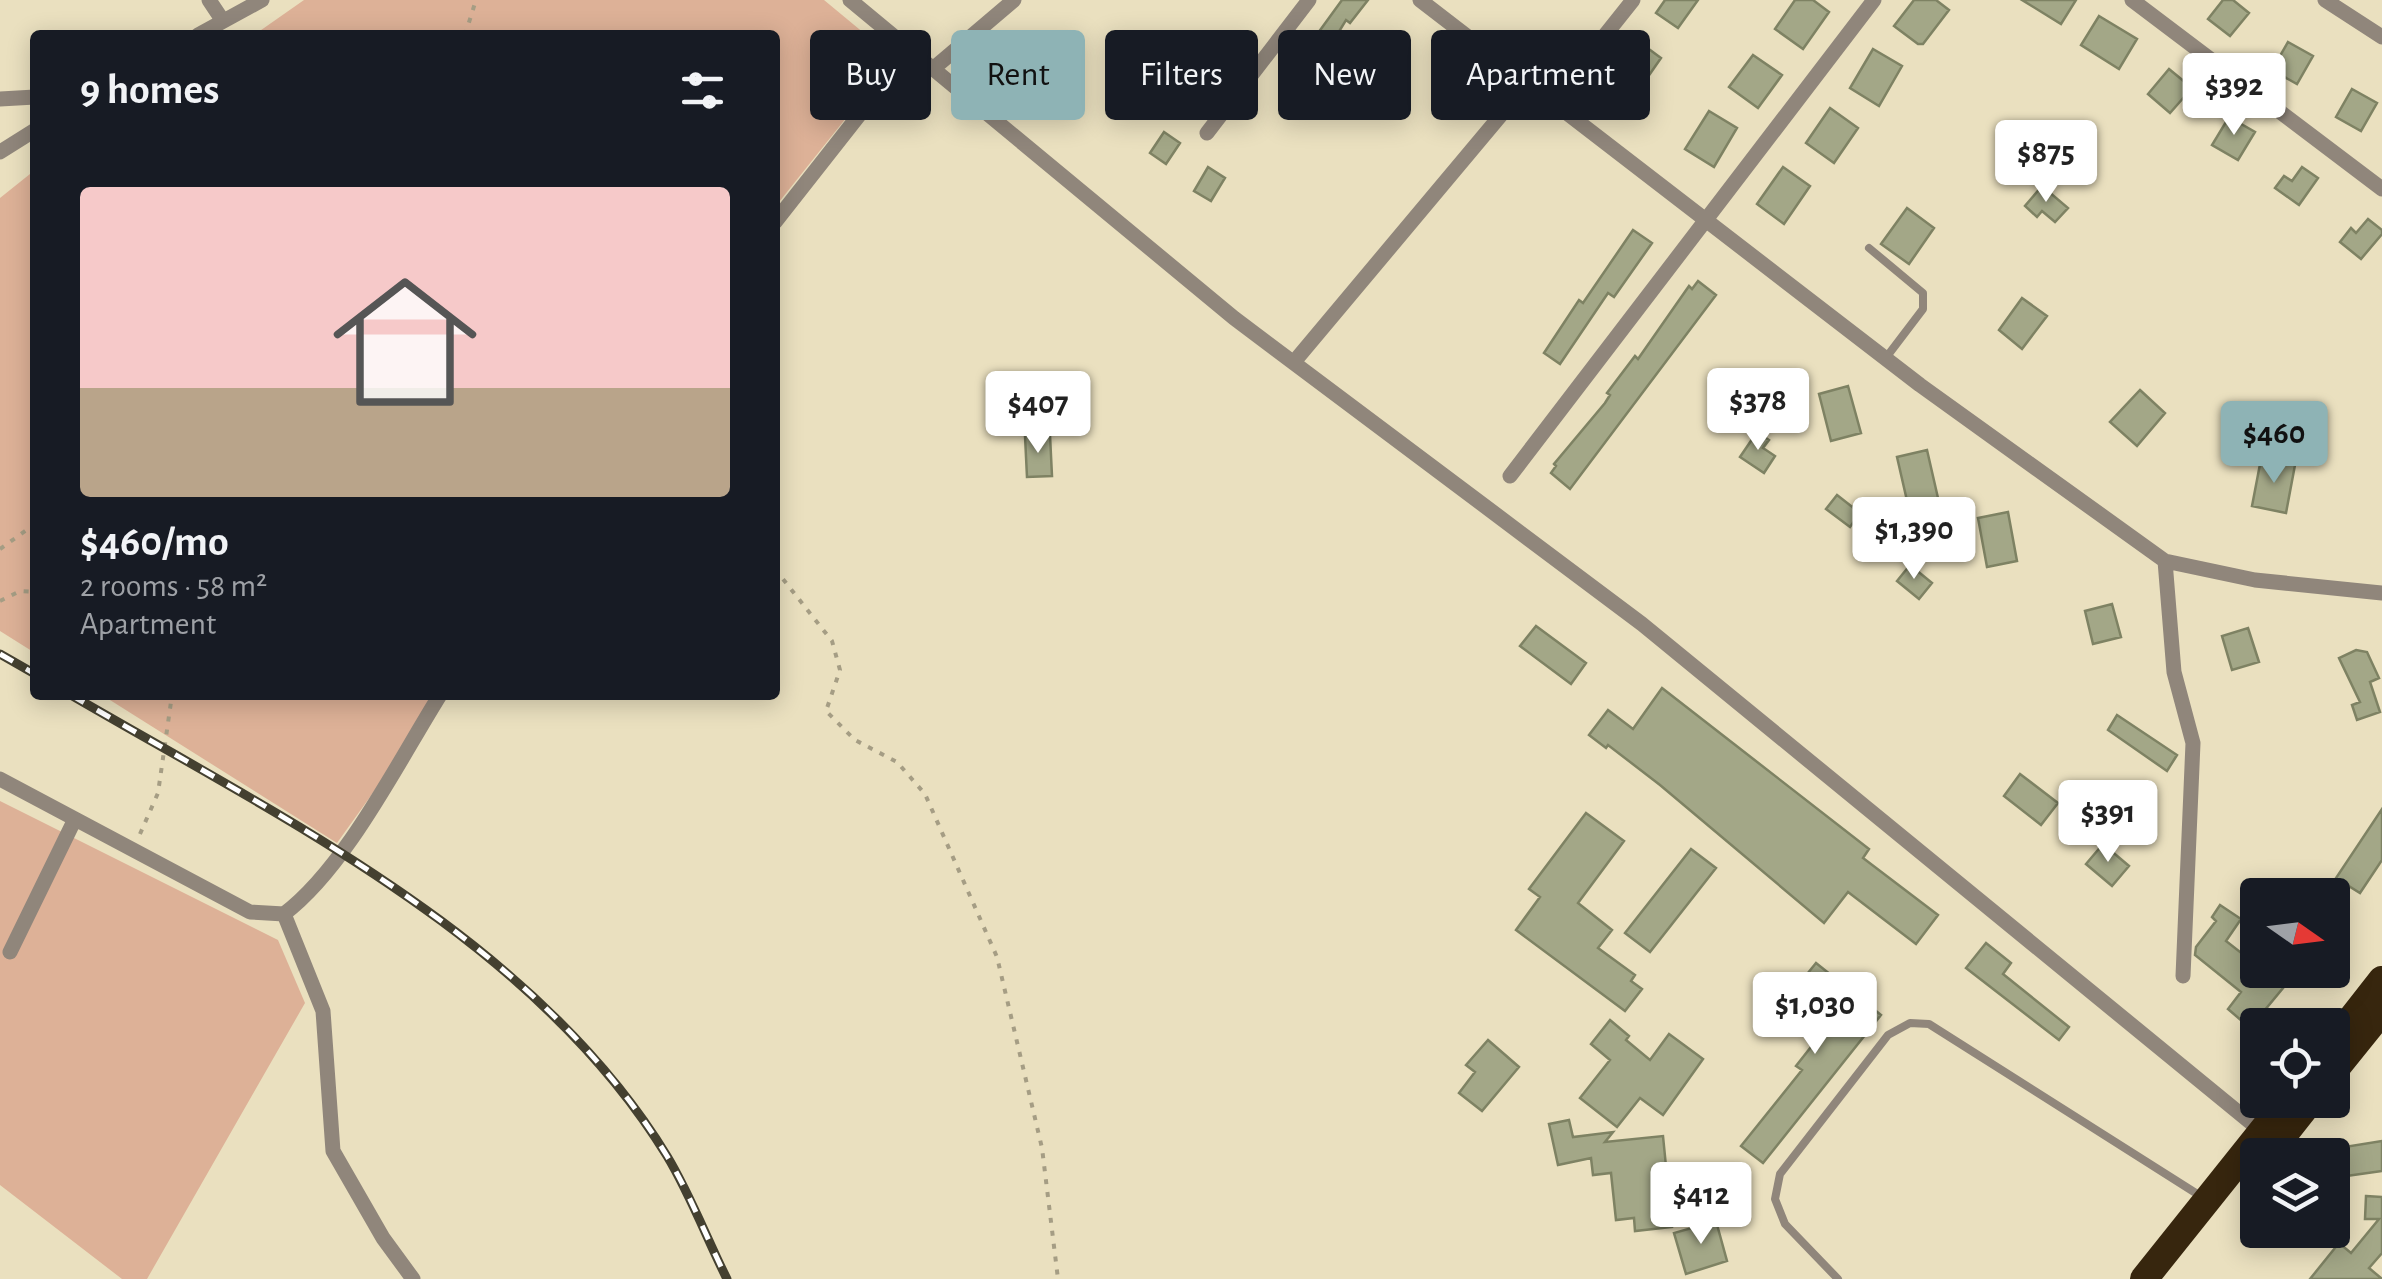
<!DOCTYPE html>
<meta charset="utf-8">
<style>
:root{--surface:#171b24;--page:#242831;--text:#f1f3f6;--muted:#9ea1a6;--line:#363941;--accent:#8eb3b5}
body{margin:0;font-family:"Alegreya Sans",sans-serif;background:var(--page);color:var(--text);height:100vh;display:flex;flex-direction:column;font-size:38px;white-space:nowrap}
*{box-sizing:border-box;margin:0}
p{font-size:32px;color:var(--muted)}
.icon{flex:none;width:55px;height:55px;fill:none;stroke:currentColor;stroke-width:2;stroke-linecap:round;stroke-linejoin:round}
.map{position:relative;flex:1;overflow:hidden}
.side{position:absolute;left:30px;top:30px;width:750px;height:670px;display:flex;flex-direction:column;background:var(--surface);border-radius:10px;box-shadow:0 5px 25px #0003}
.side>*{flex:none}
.guide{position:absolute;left:810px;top:30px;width:950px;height:90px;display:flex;gap:20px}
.needle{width:65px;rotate:104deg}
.controls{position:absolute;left:2240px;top:878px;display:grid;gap:20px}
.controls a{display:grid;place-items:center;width:110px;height:110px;border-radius:10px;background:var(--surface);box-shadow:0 5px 25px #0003;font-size:50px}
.price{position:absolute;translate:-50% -85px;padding:0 22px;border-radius:10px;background:#fff;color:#222;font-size:32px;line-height:65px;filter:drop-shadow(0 2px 5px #0008)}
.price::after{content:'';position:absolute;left:50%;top:60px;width:30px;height:22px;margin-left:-15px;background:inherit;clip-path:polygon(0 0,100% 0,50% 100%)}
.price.on{background:var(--accent);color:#111}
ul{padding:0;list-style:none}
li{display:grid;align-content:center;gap:20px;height:530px;padding:0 50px}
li+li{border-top:2px solid var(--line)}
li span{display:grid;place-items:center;height:310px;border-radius:10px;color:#555}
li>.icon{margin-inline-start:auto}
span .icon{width:180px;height:180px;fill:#fffc;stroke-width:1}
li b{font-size:42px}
h2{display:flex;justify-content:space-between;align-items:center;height:120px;padding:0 50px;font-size:42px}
.chip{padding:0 35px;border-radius:10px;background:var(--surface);box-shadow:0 5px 25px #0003;font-size:35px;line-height:90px}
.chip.on{background:var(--accent);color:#111}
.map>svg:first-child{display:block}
.green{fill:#ddb197}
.building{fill:#a3a787;stroke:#7e8263;stroke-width:2.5}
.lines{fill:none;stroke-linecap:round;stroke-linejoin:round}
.path{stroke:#a59d84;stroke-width:4;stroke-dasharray:5 8;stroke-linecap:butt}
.lane{stroke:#90867b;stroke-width:8}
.street{stroke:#90867b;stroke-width:15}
.highway{stroke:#37260e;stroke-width:28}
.rail-casing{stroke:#444030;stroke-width:9}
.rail{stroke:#fff;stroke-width:5;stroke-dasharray:15;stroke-linecap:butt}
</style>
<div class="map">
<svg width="2382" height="1279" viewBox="0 0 2382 1279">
<rect width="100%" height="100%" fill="#eae0bf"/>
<path class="green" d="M304 0H824L894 58 775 207V35H254Z
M35 170V653L0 631V198Z
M102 695H443L337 843Z
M0 801 278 940 305 1003 147 1279H122L0 1185Z"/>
<path class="building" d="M1342 0H1368L1350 23 1346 20 1321 61 1305 51Z
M1665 0H1698L1678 28 1656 13Z
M1795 0H1813L1829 12 1803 49 1775 29Z
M1914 0H1936L1949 10 1923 44H1918L1894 26Z
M2022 0H2076L2061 24Z
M2223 0H2233L2249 13 2230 36 2208 19Z
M2099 16 2137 39 2119 69 2081 45Z
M1233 38 1254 49 1240 71 1221 60Z
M1638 41 1661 58 1636 94 1612 77Z
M2288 42 2313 56 2297 84 2272 70Z
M1873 49 1902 66 1879 106 1850 88Z
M1753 55 1782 75 1758 108 1729 87Z
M2169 69 2192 88 2170 113 2148 94Z
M1200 84 1218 97 1203 118 1185 105Z
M2352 89 2377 103 2361 131 2336 117Z
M1830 108 1858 128 1834 163 1806 143Z
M1709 111 1737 128 1714 167 1685 149Z
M2229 117 2255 132 2238 160 2212 145Z
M1164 132 1180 143 1166 164 1150 153Z
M1208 167 1225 178 1211 201 1194 191Z
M1783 167 1810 186 1784 224 1757 204Z
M2302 167 2318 178 2299 205 2275 188 2284 176 2292 181Z
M2042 186 2068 208 2055 222 2042 211 2037 217 2025 206Z
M1907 208 1934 228 1909 264 1881 244Z
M2368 219 2382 230V234L2361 259 2340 242 2351 228 2356 233Z
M1633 230 1652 243 1614 297 1608 293 1560 364 1544 353 1579 300 1583 303Z
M1698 281 1716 295 1570 489 1551 473 1556 466 1554 464 1605 403 1610 395 1607 393 1635 356 1638 359 1689 286 1692 289Z
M2022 298 2047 316 2022 349 1999 330Z
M1848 386 1861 433 1831 441 1819 394Z
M2140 390 2165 413 2137 446 2110 422Z
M1757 432 1769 440 1763 448 1775 456 1764 473 1740 457Z
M1050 435 1052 476 1027 477 1025 436Z
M1927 450 1938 498 1908 505 1897 457Z
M2261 459 2295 465 2286 513 2252 506Z
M1837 495 1860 513 1850 527 1826 509Z
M2008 512 2017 561 1987 567 1978 518Z
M1910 565 1932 583 1919 599 1897 581Z
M2112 604 2121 637 2093 644 2085 611Z
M1536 626 1586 663 1571 684 1520 646Z
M2248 628 2259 662 2232 670 2222 636Z
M2356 650 2367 652 2379 678 2370 682 2380 712 2357 720 2352 705 2360 702 2339 658Z
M1662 688 1869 849 1863 858 1938 915 1916 944 1848 892 1824 923 1660 785 1608 745 1606 748 1589 735 1608 710 1633 729Z
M2117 715 2177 755 2167 771 2108 730Z
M2020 774 2058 803 2041 825 2004 796Z
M2382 809V860L2360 893 2336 878Z
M1586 813 1624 841 1578 903 1612 930 1598 948 1635 975 1631 981 1642 989 1625 1011 1516 930 1540 897 1529 889Z
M2103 844 2129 866 2112 886 2086 864Z
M1691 849 1716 868 1650 952 1625 933Z
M2220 905 2241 919 2226 941 2258 966V970H2298L2250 1028 2228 1009 2241 992 2195 955 2196 947 2216 921 2212 917Z
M1986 943 2011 963 2003 974 2069 1027 2059 1040 1966 968Z
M1816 963 1881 1015 1763 1163 1741 1146 1802 1070 1796 1066 1833 1019 1795 989Z
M1610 1020 1629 1036 1626 1040 1650 1060 1669 1034 1703 1059 1663 1115 1640 1098 1617 1127 1580 1098 1610 1060 1591 1044Z
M1488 1040 1519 1067 1482 1111 1459 1093 1475 1072 1466 1065Z
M1569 1120 1573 1137 1613 1132 1605 1142 1663 1136 1672 1227 1635 1231 1634 1218 1616 1220 1611 1173 1593 1175 1591 1158 1558 1165 1549 1124Z
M2382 1141V1171L2332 1178V1149Z
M2366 1196 2382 1197V1253L2369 1268 2382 1279H2310L2339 1243 2351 1253 2379 1219H2365Z
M1716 1221 1727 1261 1686 1274 1674 1233Z"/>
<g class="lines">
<path class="path" d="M465 35 476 0
M0 549 35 524
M775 569 832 641 840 670 826 711 855 740 897 762 925 794 997 957 1042 1148 1058 1279
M0 601 20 591 35 592
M140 834 158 793 172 695"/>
<path class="lane" d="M1869 248 1923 293V309L1885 359
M1838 1279 1785 1224 1775 1199 1780 1174 1888 1035 1910 1023 1929 1024 2202 1197"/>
<path class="street" d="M209 0 223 21
M850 0 1234 318 1642 624 2266 1135
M1420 0 1920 385 2165 561 2255 580 2382 593
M2132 0 2382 189
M2325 0 2382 37
M198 35 262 0
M934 68 1014 0
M0 99 35 97
M1551 103 1633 0
M1207 133 1309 0
M0 152 35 130
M775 222 911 49
M1294 362 1527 84
M1510 476 1874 0
M2165 561 2174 672 2193 743 2183 976
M0 779 250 912 284 914C346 867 398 762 440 695
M284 914 323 1011 333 1151 383 1238 413 1279
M10 952 75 819"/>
<path class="highway" d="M2346 1026 2382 980
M2332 1073 2382 1011
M2281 1138 2311 1100
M2144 1279 2287 1100"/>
<g class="rail-casing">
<path id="rail" d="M0 654 35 674
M71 695C282 818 535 940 667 1156 690 1194 707 1239 727 1279"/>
</g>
<use href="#rail" class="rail"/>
</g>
</svg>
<div class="controls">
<a><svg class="needle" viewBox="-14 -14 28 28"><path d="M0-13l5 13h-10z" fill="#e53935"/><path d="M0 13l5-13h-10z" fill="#9ea1a6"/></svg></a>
<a><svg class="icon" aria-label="locate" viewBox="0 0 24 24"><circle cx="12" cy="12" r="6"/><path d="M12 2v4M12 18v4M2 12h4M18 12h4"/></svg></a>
<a><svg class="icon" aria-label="layers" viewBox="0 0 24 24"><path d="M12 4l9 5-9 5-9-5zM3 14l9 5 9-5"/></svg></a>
</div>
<b class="price" style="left:2234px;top:138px">$392</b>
<b class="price" style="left:2046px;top:205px">$875</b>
<b class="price" style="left:1758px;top:453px">$378</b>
<b class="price" style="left:1038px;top:456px">$407</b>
<b class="price on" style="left:2274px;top:486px">$460</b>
<b class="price" style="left:1914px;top:582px">$1,390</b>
<b class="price" style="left:2108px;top:865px">$391</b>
<b class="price" style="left:1815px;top:1057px">$1,030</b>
<b class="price" style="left:1701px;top:1247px">$412</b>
<div class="guide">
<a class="chip">Buy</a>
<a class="chip on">Rent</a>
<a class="chip">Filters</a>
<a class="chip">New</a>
<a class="chip">Apartment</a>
</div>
<section class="side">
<h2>9 homes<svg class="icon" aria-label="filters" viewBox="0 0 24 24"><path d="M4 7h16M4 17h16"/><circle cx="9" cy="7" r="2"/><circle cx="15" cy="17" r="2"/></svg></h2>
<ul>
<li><span style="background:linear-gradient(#f6c9c9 65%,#b9a48a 0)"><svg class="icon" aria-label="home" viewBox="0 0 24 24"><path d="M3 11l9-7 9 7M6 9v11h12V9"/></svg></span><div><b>$460/mo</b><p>2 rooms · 58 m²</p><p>Apartment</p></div></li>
</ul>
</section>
</div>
